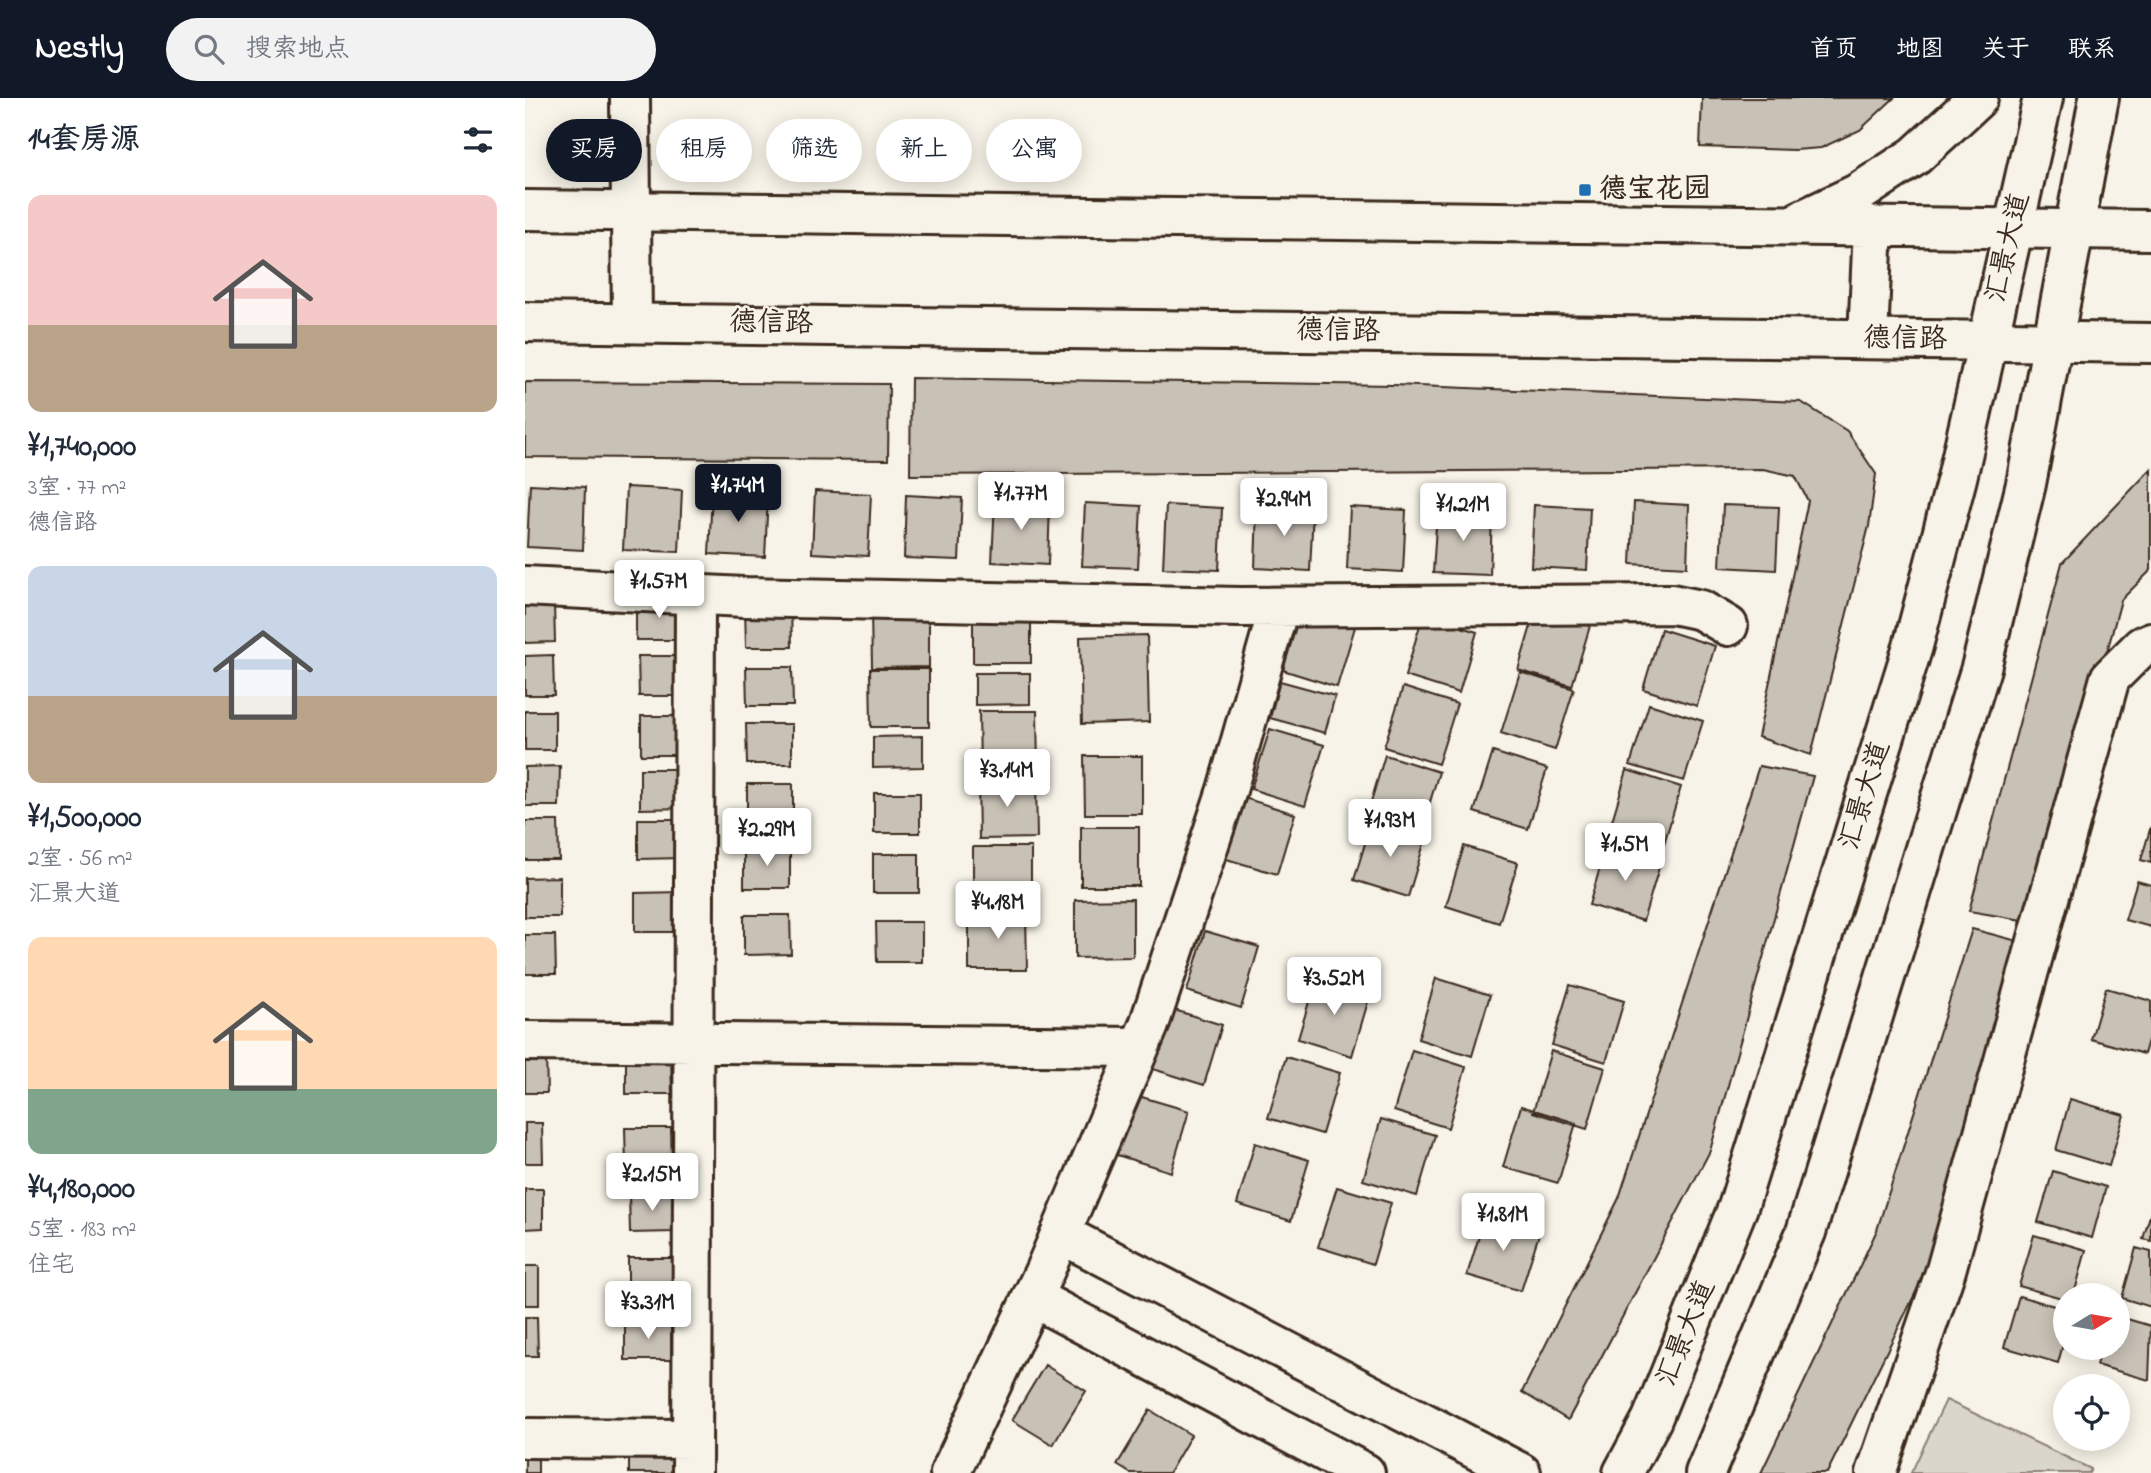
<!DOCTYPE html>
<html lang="zh">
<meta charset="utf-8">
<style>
:root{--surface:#fff;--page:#f2f2f3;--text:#1f2937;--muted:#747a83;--accent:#111827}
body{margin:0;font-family:"Indie Flower","LXGW WenKai TC",sans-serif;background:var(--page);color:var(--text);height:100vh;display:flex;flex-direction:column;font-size:26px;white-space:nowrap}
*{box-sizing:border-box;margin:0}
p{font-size:23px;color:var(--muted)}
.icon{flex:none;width:38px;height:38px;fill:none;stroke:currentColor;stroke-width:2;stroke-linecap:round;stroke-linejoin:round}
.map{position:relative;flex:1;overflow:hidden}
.details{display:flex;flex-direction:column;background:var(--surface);width:525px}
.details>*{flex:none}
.top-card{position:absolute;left:21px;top:21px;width:665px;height:63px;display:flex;gap:14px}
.needle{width:46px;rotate:79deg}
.controls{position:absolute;left:1528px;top:1185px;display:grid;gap:14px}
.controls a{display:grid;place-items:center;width:77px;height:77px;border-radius:50%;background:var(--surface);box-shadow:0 4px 18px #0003;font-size:35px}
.price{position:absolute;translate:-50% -60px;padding:0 16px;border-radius:7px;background:#fff;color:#222;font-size:23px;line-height:46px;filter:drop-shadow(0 2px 4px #0008)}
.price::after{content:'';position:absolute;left:50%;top:42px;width:21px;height:16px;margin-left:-10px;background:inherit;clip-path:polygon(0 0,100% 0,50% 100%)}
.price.on{background:var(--accent);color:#fff}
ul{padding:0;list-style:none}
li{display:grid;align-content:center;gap:14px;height:371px;padding:0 28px}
li span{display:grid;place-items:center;height:217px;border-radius:14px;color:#555}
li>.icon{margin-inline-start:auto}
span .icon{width:126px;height:126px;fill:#fffc;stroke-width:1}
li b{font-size:30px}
h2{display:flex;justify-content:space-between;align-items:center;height:84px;padding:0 28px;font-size:30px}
.chip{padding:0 24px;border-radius:32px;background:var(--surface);box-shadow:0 4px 18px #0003;font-size:24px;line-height:63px}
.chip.on{background:var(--accent);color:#fff}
header{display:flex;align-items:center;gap:42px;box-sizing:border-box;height:98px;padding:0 35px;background:var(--accent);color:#fff}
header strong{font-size:33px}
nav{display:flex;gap:38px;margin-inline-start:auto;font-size:24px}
.search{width:490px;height:63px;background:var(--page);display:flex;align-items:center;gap:18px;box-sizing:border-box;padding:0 24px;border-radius:38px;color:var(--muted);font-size:26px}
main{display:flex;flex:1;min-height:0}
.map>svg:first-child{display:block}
.green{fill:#dbd6cb;stroke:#8b8074;stroke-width:2}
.building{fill:#c8c1b6;stroke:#3b2a1e;stroke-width:2}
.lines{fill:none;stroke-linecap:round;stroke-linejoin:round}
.minor-casing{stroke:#3b2a1e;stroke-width:44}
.major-casing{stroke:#3b2a1e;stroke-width:44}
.minor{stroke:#f7f3e8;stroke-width:38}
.major{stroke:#f7f3e8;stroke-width:38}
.poi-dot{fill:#1f6fb2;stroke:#f7f3e8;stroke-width:2.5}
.labels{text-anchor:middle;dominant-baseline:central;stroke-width:5;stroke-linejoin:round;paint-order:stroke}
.poi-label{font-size:28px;font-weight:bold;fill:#3b2a1e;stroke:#f7f3e8;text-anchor:start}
.street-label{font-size:28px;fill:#3b2a1e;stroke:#f7f3e8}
</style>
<header>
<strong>Nestly</strong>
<div class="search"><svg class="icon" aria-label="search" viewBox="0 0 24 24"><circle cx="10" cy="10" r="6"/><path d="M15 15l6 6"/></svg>搜索地点</div>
<nav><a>首页</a><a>地图</a><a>关于</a><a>联系</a></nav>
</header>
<main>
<section class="details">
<h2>14套房源<svg class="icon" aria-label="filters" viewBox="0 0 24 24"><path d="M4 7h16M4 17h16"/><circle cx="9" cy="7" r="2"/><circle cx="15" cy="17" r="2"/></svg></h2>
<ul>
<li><span style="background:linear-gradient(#f6c9c9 60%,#b9a48a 0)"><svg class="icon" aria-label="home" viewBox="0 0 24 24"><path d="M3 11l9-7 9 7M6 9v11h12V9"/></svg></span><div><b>¥1,740,000</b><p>3室 · 77 m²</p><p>德信路</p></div></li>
<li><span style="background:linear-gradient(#c9d6e8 60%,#b9a48a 0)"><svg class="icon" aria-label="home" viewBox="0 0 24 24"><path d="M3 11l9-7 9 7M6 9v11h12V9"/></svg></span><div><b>¥1,500,000</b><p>2室 · 56 m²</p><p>汇景大道</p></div></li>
<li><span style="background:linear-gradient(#ffd9b3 70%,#7fa58c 0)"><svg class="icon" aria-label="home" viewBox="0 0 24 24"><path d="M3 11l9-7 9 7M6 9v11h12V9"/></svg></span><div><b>¥4,180,000</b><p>5室 · 183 m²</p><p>住宅</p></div></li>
</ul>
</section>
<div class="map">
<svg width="1626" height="1375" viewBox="0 0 1626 1375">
<rect width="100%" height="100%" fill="#f7f3e8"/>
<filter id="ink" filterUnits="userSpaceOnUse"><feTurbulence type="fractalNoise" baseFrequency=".0143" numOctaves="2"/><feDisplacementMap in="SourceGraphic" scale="14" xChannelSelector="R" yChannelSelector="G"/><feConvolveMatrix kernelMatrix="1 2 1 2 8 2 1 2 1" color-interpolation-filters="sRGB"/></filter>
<g filter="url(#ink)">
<path class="green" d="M1421 1302 1566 1371 1564 1375H1386Z"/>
<path class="building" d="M1177 0H1369L1335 32 1296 50 1270 52 1175 49Z
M386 280 869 287 1276 304 1322 333 1351 376 1344 428 1286 657 1233 639 1283 403 1270 378 1238 371 385 377Z
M0 284 364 286 363 362 0 359Z
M1626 371V472L1596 502 1509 824 1444 813 1537 465Z
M5 386 60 389 58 452 2 449Z
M101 389 157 392 154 454 98 452Z
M290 393 346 396 343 458 287 455Z
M187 394 243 397 240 459 184 456Z
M381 397 437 400 434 462 379 460Z
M470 402 525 404 523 467 467 464Z
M1109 404 1164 407 1162 469 1106 466Z
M560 405 616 408 613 470 557 468Z
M641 407 697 410 694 472 638 470Z
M1009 407 1065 410 1062 472 1006 469Z
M1198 407 1254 409 1251 472 1195 469Z
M732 408 788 411 785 473 730 470Z
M825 409 881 412 878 474 822 471Z
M912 412 967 415 965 477 908 475Z
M156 502 157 542H111V503Z
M0 505H29L30 544 0 545Z
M448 507H506V565H448Z
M220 509H266L267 549H221Z
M404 511V569L347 570 346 512Z
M1011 511 1065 528 1047 588 993 572Z
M776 512 830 529 812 589 758 572Z
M898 517 952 534 934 595 880 578Z
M1136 531 1190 548 1172 608 1118 591Z
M622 537 624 624 557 626 555 539Z
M28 557 29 597H0V558Z
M113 558H159V598H114Z
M221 569H267L268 608H222Z
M345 571H404V629H346Z
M995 574 1049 591 1030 652 976 635Z
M450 575H505V606L450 607Z
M755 583 810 598 800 635 745 620Z
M878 589 932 606 913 666 859 649Z
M1124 606 1178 623 1159 683 1105 667Z
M0 613H30V652H0Z
M454 613H512L513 671 455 672Z
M116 618H162V657H116Z
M221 626H267V666H222Z
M745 631 799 647 780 708 726 691Z
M398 638V669L348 670V639Z
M968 654 1022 671 1003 731 949 714Z
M860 657 914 674 896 734 842 717Z
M559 658H617V716H560Z
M35 668 34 708H0V669Z
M1234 668 1288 678 1185 1053 1043 1322 997 1294 1094 1100Z
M115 671H160L161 710 115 711Z
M1102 672 1156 689 1138 749 1084 733Z
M453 682H511L512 740 454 741Z
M222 686H268V725L222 726Z
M349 695H395V735H349Z
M716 699 770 716 752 776 698 760Z
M113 721H159V760L113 761Z
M847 722 901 739 883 799 829 782Z
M0 723H33L34 762H0Z
M1626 728V765L1616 762Z
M556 729H614V788H556Z
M1082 746 1136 763 1118 823 1064 807Z
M939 748 993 765 974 825 921 808Z
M448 749H506V807L448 808Z
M219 751H265V790H219Z
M348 756H394V795H348Z
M35 779V819H0V780Z
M1612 783 1626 787V829L1600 822Z
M156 794V834H110V795Z
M608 801V859L550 860V802Z
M444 814H501L502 872H444Z
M219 817H265L266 856 219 857Z
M351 824H397V864H352Z
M1447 831 1500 845 1413 1149 1302 1375H1236L1352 1132Z
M680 833 734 849 716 910 662 893Z
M0 837H30L31 876H0Z
M791 880 845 897 827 958 773 941Z
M911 880 965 897 947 958 893 941Z
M1045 887 1099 903 1081 964 1027 947Z
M1581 890 1626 903V932L1619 956 1566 941Z
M643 910 697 927 679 987 625 970Z
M887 952 941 969 923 1030 869 1013Z
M1026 953 1080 970 1062 1031 1008 1014Z
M0 956H21L22 995H0Z
M101 957H146L147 996H101Z
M761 959 815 975 797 1036 743 1020Z
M610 997 664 1013 646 1074 592 1057Z
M1545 1001 1599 1017 1584 1068 1531 1052Z
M996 1008 1051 1025 1033 1085 978 1069Z
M856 1021 910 1037 892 1098 838 1082Z
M0 1025H17L18 1065H0Z
M100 1030H146L147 1069H101Z
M730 1045 784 1062 766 1123 712 1106Z
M1528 1073 1581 1089 1567 1140 1513 1124Z
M812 1089 866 1105 848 1166 793 1149Z
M0 1091H18V1130L0 1131Z
M104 1095H150V1134L105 1135Z
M1626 1114V1143L1618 1141Z
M961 1116 1015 1133 996 1193 942 1177Z
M1509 1137 1561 1152 1549 1197H1540V1201L1494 1188Z
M1611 1150 1626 1154V1209L1597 1200Z
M103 1160H149V1199H103Z
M0 1168H14V1207H0Z
M1494 1198 1540 1211V1239L1533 1265 1479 1249Z
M1592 1218 1626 1228 1624 1282 1571 1267 1576 1250H1592Z
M0 1219H12L13 1258H0Z
M100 1223H146V1262H100Z
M520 1267 561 1293 528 1347 487 1322Z
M625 1312 666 1337 644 1375H605L592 1367Z
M104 1351H149V1375H104Z
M0 1361H13V1375H0Z"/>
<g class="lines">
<g class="minor-casing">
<path id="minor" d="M105 0 107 225
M0 488 219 499 716 509 1147 506 1176 512 1203 528
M0 943 614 949
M536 1136 996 1375
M507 1199 840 1375
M0 1340 167 1341
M167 1375 170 496
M425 1375 520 1172 624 927 702 692 754 509
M1098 1375 1127 1321 1213 1109 1388 548 1432 380 1518 0
M1180 1375 1281 1134 1456 570 1501 386 1574 0
M1351 1375 1421 1172 1585 580 1617 548 1626 544"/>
</g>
<g class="major-casing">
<path id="major" d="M0 112 1626 132
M1275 123 1332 96 1390 58 1453 0
M0 224 1626 245
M1343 241 1348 128"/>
</g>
<use href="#minor" class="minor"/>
<use href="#major" class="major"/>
</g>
</g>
<rect class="poi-dot" x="1053" y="85" width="14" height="14" rx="3.5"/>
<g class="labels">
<g class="poi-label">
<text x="1074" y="92">德宝花园</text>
</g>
<g class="street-label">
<text transform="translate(1484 150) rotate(-77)">汇景大道</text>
<text transform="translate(246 226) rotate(1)">德信路</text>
<text transform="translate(813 234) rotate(1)">德信路</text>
<text transform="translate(1380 242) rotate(1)">德信路</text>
<text transform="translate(1341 698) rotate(-73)">汇景大道</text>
<text transform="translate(1162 1236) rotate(-68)">汇景大道</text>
</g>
</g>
</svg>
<div class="controls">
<a><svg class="needle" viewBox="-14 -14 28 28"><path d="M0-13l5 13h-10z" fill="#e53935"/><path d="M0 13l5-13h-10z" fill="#747a83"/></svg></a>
<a><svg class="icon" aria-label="locate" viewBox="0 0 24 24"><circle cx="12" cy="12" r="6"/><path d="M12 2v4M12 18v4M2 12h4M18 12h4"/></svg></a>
</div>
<b class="price on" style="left:213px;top:426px">¥1.74M</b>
<b class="price" style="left:496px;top:434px">¥1.77M</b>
<b class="price" style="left:759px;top:440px">¥2.94M</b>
<b class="price" style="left:938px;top:445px">¥1.21M</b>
<b class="price" style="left:134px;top:522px">¥1.57M</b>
<b class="price" style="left:482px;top:711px">¥3.14M</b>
<b class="price" style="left:865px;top:761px">¥1.93M</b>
<b class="price" style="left:242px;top:770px">¥2.29M</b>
<b class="price" style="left:1100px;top:785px">¥1.5M</b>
<b class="price" style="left:473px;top:843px">¥4.18M</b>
<b class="price" style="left:809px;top:919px">¥3.52M</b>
<b class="price" style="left:127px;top:1115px">¥2.15M</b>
<b class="price" style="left:978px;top:1155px">¥1.81M</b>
<b class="price" style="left:123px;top:1243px">¥3.31M</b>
<div class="top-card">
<a class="chip on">买房</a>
<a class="chip">租房</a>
<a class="chip">筛选</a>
<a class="chip">新上</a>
<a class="chip">公寓</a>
</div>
</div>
</main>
